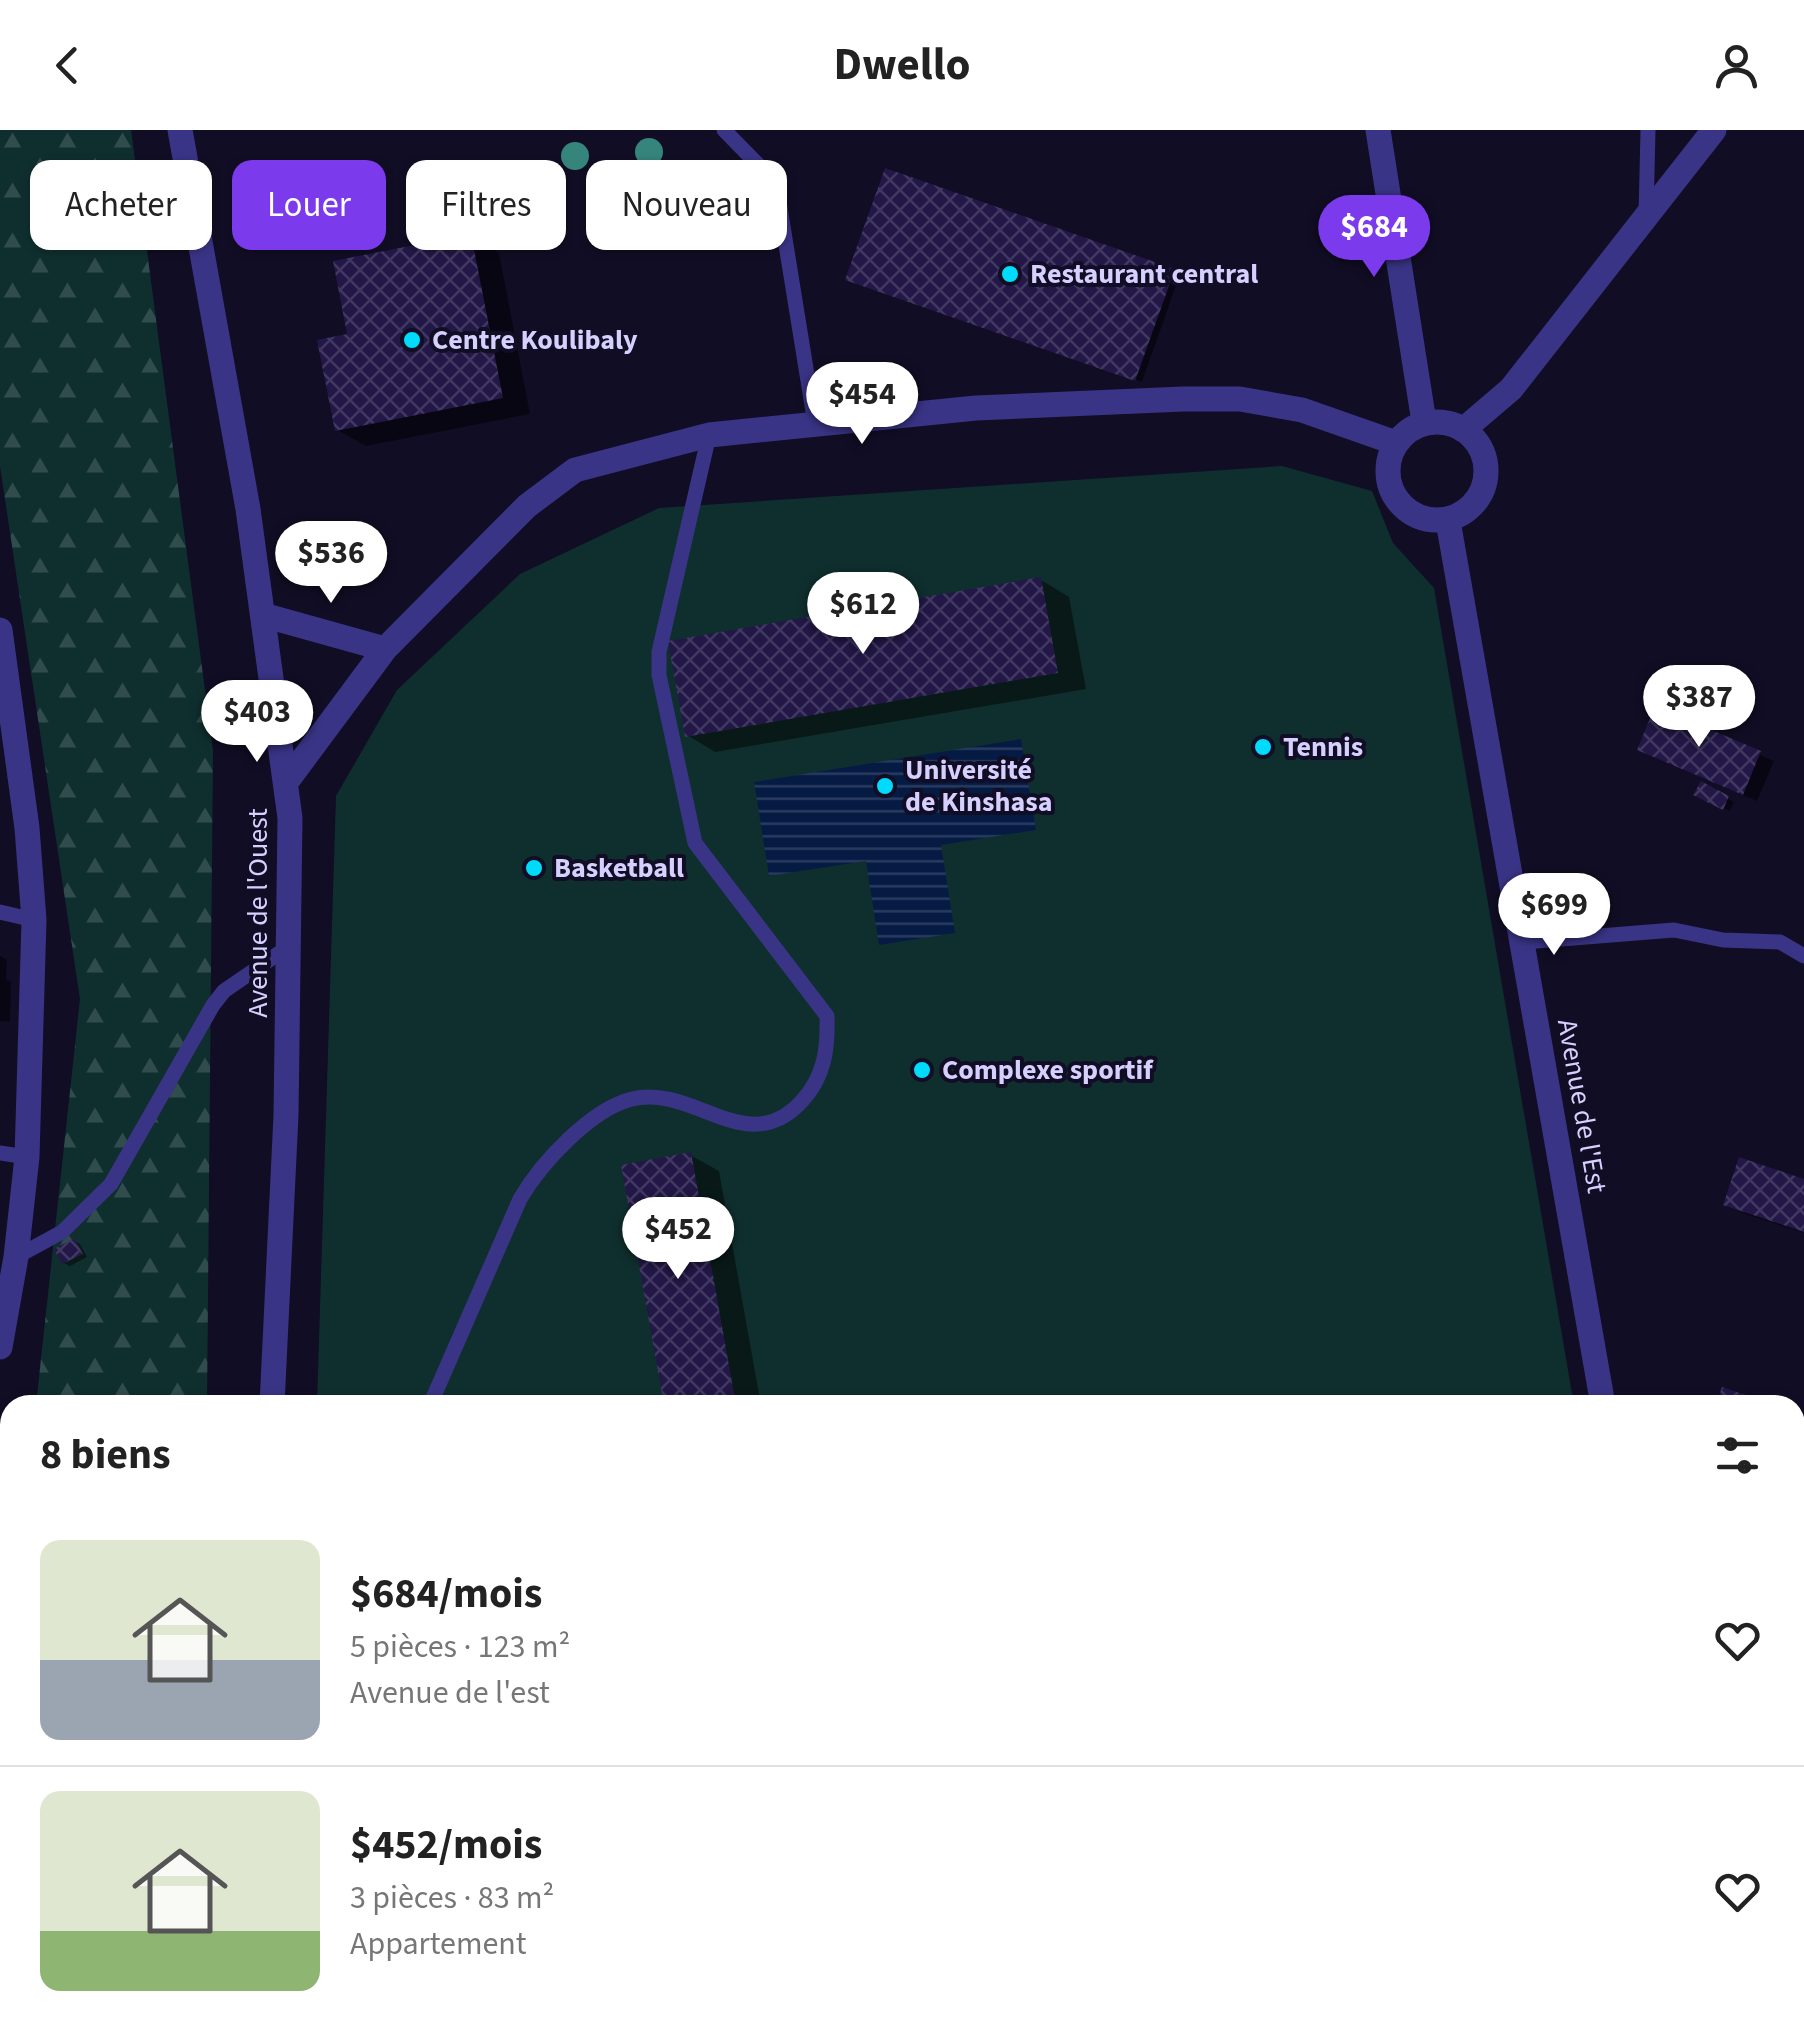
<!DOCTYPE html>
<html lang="fr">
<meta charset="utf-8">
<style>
:root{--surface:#fff;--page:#f6f6f6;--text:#222;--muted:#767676;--line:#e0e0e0;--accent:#7c3aed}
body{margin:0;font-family:"Source Sans 3",sans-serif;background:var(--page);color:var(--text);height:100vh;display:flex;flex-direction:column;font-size:38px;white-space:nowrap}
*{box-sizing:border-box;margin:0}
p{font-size:32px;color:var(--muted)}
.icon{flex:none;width:55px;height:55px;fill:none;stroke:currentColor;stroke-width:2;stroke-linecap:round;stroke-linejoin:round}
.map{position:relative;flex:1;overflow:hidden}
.drawer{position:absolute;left:0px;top:1265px;width:1805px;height:642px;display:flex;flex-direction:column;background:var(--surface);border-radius:30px 30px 0 0;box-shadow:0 2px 8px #0004}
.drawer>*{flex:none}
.guide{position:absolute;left:30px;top:30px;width:1000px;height:90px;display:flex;gap:20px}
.price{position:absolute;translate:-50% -85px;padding:0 22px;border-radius:35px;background:#fff;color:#222;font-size:32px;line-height:65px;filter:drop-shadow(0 2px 5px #0008)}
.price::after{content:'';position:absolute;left:50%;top:60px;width:30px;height:22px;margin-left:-15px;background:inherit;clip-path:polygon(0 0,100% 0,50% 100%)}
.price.current{background:var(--accent);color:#fff}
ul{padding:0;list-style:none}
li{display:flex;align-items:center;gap:30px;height:250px;padding:0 40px}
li+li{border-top:2px solid var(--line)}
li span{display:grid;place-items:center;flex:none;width:280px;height:200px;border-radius:20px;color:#555}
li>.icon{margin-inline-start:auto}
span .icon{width:120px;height:120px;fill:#fffc;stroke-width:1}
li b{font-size:42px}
h2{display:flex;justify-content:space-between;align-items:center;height:120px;padding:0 40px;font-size:42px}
.chip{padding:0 35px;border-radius:20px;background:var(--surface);box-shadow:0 2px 8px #0004;font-size:35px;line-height:90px}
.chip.current{background:var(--accent);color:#fff}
header{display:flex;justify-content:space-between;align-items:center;height:130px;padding:0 40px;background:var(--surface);font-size:45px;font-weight:700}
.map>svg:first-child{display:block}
.green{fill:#0f2f2e}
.forest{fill:url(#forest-firs)}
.water{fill:url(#water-rules)}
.shadow{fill:#0007}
.building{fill:url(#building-cross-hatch)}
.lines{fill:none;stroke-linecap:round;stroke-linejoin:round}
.service{stroke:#3a3486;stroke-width:15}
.minor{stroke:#3a3486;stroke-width:25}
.tertiary{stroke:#3a3486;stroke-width:25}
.tree{fill:#36857d}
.poi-dot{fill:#00dbfb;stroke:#110d24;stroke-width:4}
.labels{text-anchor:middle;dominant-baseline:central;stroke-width:8;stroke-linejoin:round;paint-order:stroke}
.poi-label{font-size:28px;font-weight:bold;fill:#d6d0ff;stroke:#110d24;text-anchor:start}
.street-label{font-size:28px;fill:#d6d0ff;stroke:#110d24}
</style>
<header><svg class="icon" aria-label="back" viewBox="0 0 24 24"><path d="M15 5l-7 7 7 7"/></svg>Dwello<svg class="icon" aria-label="person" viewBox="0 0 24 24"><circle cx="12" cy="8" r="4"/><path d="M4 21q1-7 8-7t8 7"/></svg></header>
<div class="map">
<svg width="1804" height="1907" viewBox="0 0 1804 1907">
<defs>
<pattern id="forest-firs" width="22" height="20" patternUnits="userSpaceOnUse" patternTransform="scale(2.5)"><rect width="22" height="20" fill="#0f2f2e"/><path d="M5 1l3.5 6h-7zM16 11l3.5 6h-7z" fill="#314c4d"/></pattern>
<pattern id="water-rules" width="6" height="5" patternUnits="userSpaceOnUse" patternTransform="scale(2.5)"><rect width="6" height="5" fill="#061b44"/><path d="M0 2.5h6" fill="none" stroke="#2a3b60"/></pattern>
<pattern id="building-cross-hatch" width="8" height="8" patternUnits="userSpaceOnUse" patternTransform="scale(2.5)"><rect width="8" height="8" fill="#221746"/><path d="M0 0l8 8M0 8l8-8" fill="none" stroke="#413862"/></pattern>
</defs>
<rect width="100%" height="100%" fill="#110d24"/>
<path class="green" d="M1282 336 1372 361 1393 413 1434 458 1574 1275H317L336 666 397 560 520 444 659 378Z
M896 1898H1676L1678 1907H920Z"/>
<path class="forest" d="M0 0H131L213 621 207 1275H36L80 869 0 336Z
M10 1400V1725L0 1735V1430Z"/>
<path class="water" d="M1021 609 1036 700 941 715 955 803 879 815 866 731 769 746 754 652Z"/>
<path class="shadow" d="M470 107 499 123 530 284 366 316 337 300Z
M1174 141 1180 144 1142 252 854 152Z
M1041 450 1069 467 1086 559 715 622 687 605Z
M1656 580 1774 631 1757 671 1653 627Z
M1702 655 1734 672 1730 681 1697 664Z
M0 826 7 830 6 849 11 852 10 892 0 891Z
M690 1025 719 1041 761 1275H667Z
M1804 1051V1103L1740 1082 1726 1074Z
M74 1111 80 1114 87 1127 70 1136 64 1133Z
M1795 1285 1804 1288V1331L1795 1328Z"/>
<path class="building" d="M885 38 1175 139 1135 251 845 150Z
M471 104 503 268 335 301 317 210 347 204 333 131Z
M1041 447 1058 543 685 607 668 511Z
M1655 576 1761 621 1743 665 1637 620Z
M1701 651 1729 666 1723 680 1693 665Z
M691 1022 736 1275H664L621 1035Z
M1739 1027 1804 1049V1102L1723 1075Z
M74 1108 83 1124 62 1134 54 1119Z
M1722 1257 1772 1274V1275H1716Z
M1804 1470V1509L1795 1506V1492Z"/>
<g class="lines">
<path class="service" d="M724 0 776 53 815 294
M1646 86 1648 0
M0 782 34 790
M1523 812 1674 800 1723 810 1780 812 1804 826
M0 1023 27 1027
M16 1127 62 1102 111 1054 213 875 224 861 288 817
M430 1275 520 1069C541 1033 591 979 632 969 695 954 747 1031 802 971 825 946 828 918 827 886L695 713 659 545V522L709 305
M1795 1861 1804 1863
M110 1907 114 1898
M181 1907 182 1898"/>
<path class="minor" d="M180 0 248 379 290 688 286 985 272 1275
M1378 0 1424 292
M1388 341a49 49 0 1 1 98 0a49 49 0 1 1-98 0Z
M1463 300 1511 259 1714 0
M1448 391 1603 1275
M263 485 385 519
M287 651 385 519 527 376 575 340 709 305 976 278 1183 269H1240L1302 280 1396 313
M835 1898 859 1907
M1712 1898 1714 1907
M240 1907 241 1898"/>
<path class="tertiary" d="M0 500 27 698 34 790 27 1027 16 1127 0 1217"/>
</g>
<g class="tree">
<circle cx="649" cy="22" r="14"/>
<circle cx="575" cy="26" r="14"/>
</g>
<g class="poi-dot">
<circle cx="1010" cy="144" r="10"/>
<circle cx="412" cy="210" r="10"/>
<circle cx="1263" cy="617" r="10"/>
<circle cx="885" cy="656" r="10"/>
<circle cx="534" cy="738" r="10"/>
<circle cx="922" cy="940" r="10"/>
</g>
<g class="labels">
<g class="poi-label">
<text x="1030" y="144">Restaurant central</text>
<text x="432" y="210">Centre Koulibaly</text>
<text x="1283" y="617">Tennis</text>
<text x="905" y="640">Université<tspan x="905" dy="32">de Kinshasa</tspan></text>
<text x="554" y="738">Basketball</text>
<text x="942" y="940">Complexe sportif</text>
</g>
<g class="street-label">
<text transform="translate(258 783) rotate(-90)">Avenue de l'Ouest</text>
<text transform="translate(1582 976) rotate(80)">Avenue de l'Est</text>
</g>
</g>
</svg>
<b class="price current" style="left:1374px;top:150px">$684</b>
<b class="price" style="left:862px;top:317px">$454</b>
<b class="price" style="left:331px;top:476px">$536</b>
<b class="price" style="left:863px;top:527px">$612</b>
<b class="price" style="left:1699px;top:620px">$387</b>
<b class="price" style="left:257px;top:635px">$403</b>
<b class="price" style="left:1554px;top:828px">$699</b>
<b class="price" style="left:678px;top:1152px">$452</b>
<div class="guide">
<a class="chip">Acheter</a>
<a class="chip current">Louer</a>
<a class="chip">Filtres</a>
<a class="chip">Nouveau</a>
</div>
<section class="drawer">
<h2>8 biens<svg class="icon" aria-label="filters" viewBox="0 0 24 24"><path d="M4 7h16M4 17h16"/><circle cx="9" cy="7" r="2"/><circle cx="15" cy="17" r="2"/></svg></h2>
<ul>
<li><span style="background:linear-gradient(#dfe7d0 60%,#9aa5b1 0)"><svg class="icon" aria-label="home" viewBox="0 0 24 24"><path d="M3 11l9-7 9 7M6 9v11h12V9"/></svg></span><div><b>$684/mois</b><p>5 pièces · 123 m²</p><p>Avenue de l'est</p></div><svg class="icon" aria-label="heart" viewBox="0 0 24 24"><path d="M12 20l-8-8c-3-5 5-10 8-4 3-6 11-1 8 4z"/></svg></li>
<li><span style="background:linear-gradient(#dfe7d0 70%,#8fb573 0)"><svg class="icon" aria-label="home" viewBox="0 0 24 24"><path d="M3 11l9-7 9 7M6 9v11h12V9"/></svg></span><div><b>$452/mois</b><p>3 pièces · 83 m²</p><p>Appartement</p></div><svg class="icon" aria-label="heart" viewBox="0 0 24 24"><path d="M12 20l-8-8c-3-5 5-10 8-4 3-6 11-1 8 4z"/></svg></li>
</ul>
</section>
</div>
